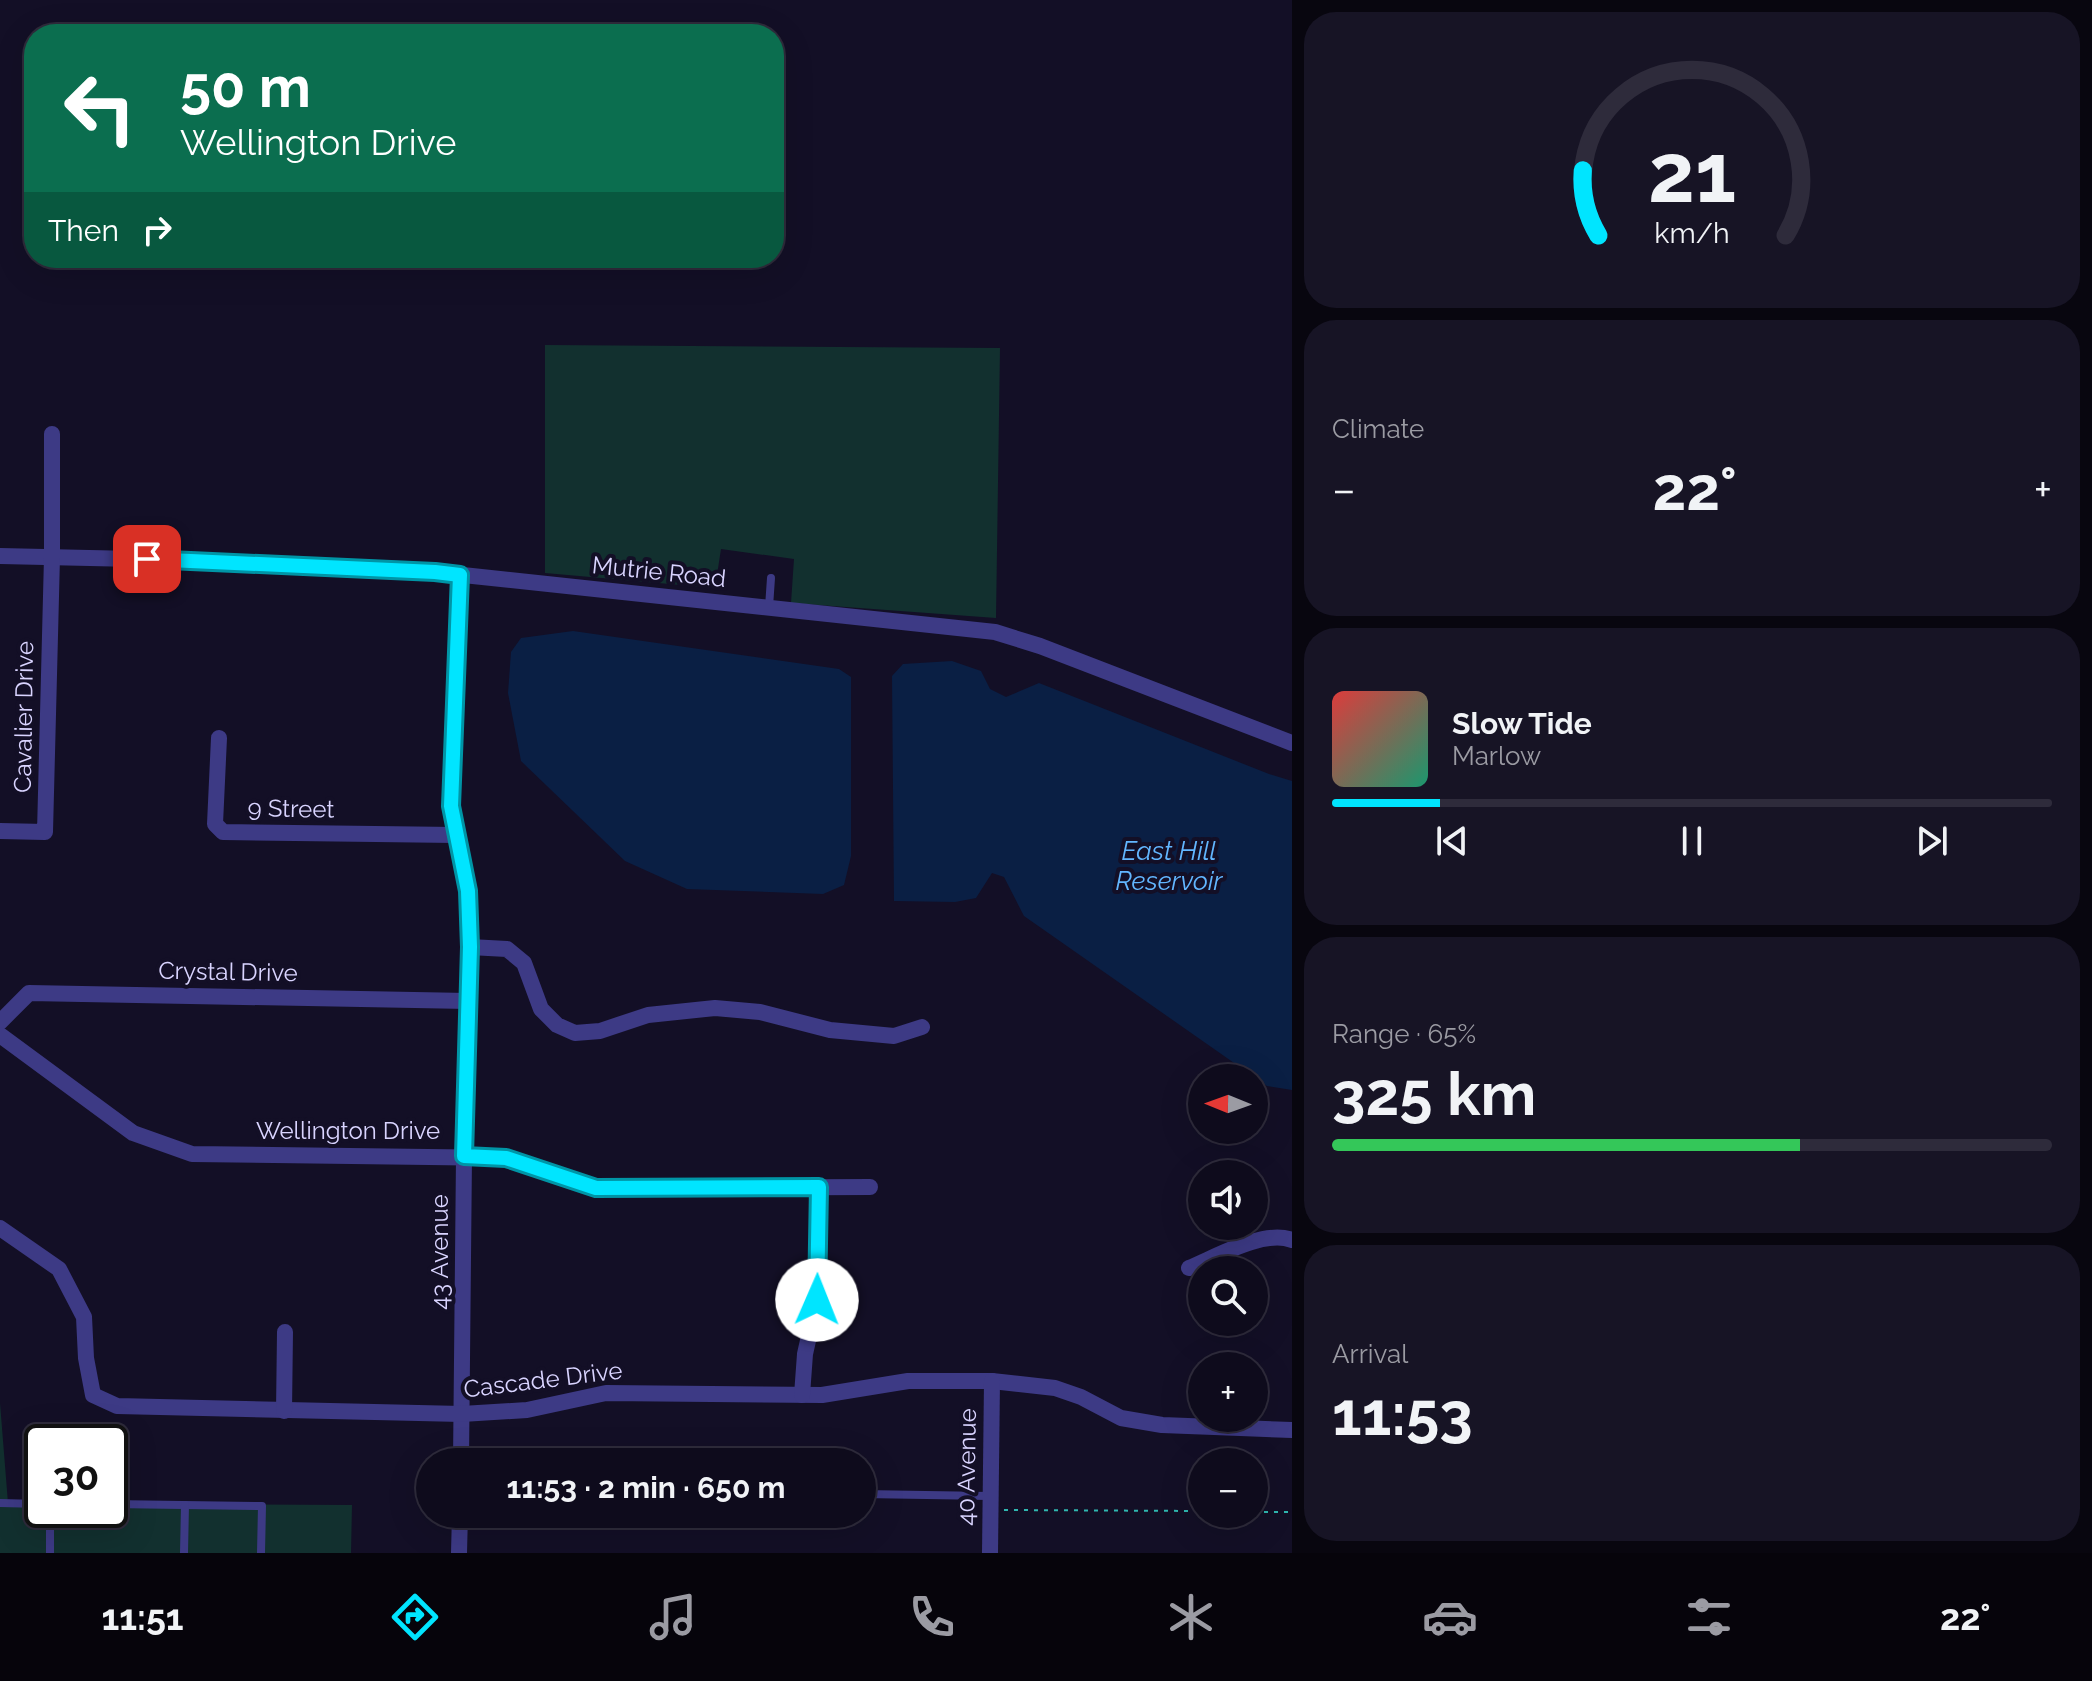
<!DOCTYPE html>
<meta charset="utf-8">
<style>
:root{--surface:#0e0b1c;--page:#171425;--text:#f1f3f6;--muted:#9b9ba3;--line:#2e2b3b;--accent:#00e5ff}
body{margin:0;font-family:Raleway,sans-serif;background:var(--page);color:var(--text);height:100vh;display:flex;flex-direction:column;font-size:30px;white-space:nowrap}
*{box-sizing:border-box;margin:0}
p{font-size:26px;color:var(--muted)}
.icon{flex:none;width:44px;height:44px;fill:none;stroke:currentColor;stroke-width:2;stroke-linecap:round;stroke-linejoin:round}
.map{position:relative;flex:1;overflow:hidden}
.sheet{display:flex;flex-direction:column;gap:12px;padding:12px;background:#08060f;width:800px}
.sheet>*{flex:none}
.hud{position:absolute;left:24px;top:24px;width:760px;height:244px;border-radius:32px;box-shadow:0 8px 32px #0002,0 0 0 2px var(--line);background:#0b6e4f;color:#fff;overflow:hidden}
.needle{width:52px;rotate:271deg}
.buttons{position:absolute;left:1188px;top:1064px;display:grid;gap:16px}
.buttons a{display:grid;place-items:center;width:80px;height:80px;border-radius:50%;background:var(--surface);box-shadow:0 8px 32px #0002,0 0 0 2px var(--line);font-size:40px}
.speed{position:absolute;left:24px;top:1424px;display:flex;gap:16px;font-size:40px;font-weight:700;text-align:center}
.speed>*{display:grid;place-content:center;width:104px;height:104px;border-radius:50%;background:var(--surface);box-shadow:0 8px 32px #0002,0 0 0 2px var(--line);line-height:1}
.speed .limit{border:4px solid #111;border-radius:12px;background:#fff;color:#111}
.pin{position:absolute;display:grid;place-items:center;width:68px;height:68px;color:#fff;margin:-34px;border-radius:16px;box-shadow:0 4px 12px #0006}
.me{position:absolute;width:88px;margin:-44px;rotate:1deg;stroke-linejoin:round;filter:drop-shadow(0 0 6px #0008)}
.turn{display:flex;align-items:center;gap:28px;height:168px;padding:0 24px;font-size:36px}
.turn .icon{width:104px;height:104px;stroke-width:2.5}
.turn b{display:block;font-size:56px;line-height:68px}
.then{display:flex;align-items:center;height:76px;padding:0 24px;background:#0003;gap:16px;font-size:30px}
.big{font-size:60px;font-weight:700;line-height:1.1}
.sheet .tile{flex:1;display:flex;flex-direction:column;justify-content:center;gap:12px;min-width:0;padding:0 28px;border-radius:32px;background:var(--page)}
.sheet .dial{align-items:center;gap:0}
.dial svg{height:208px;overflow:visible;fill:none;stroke:var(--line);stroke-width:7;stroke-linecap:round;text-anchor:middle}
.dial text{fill:var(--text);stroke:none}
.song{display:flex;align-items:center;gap:24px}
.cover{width:96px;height:96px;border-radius:12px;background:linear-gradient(135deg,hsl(0 70% 55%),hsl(160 70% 35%))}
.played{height:8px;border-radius:4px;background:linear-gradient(90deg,var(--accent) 15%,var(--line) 15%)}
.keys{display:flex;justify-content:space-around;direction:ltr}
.heat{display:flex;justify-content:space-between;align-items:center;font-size:44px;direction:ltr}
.charge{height:12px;border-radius:6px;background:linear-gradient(90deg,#34c759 65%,var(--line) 0)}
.trip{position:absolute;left:416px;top:1448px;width:460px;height:80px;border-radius:40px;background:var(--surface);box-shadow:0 8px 32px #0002,0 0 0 2px var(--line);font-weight:700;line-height:80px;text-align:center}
.tabs{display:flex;height:128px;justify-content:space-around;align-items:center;background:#06040b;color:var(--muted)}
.tabs .icon{width:56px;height:56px}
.tabs .selected{color:var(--accent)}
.tabs b{font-size:36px;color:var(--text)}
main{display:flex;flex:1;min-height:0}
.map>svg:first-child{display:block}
</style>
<main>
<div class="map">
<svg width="1292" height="1553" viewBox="0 0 1292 1553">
<rect width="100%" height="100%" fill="#130f26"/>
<g fill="#12302f">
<path d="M545,345L1000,348L996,618L791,603L794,559L721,549L715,588L545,573Z"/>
<path d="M0,1403L8,1503H42V1510H110V1504L352,1505L351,1553H0Z"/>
</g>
<g fill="#0a1f44">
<path d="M573,631L839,669L851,677V856L844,885L823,894L687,889L625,861L521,761L508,693L511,652L521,638Z"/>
<path d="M952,661L981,671L990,689L1006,697L1039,683L1269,774L1292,781V1090L1267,1086L1024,916L1004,877L992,873L976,898L955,902L894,901L892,676L903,664Z"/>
</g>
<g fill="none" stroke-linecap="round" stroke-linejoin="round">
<g stroke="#2fb8b0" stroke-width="2" stroke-dasharray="4 6" stroke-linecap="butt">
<path d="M1004,1510L1202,1511"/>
<path d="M1254,1512H1292"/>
</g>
<g stroke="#3d3a85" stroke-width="8">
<path d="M769,607L771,578"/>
<path d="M862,1494L990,1496"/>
<path d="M0,1503L42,1504"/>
<path d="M110,1504L262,1506L261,1553"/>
<path d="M50,1553V1510"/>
<path d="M184,1553L185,1505"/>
</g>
<g stroke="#3d3a85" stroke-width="16">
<path d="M0,556L179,560L435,572L995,632L1040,646L1292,743"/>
<path d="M460,575L451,806L468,891L470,947L464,1156L461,1462"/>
<path d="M219,738L215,824L223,832L456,835"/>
<path d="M0,831L45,832L52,557V434"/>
<path d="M470,947L507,949L524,963L541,1009L557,1025L575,1033L600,1031L648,1015L715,1008L760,1012L830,1030L894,1036L922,1027"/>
<path d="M0,1022L29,993L468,1001"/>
<path d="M0,1035L133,1133L192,1154L506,1158L596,1188L870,1187"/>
<path d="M0,1228L59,1269L84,1317L86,1358L93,1395L117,1406L462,1414L527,1410L606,1393L822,1395L908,1381H992L1055,1388L1081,1397L1121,1418L1162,1425L1292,1430"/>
<path d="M1189,1268C1216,1257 1264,1229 1292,1240"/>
<path d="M802,1395L805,1354L817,1300L819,1187"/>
<path d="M284,1411L285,1332"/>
<path d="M459,1553L460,1514"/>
<path d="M990,1553L992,1381"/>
</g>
</g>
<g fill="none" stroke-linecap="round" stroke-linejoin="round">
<defs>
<path id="route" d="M147,559L435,572L460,575L451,806L468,891L470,947L464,1156L506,1158L596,1188L819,1187L817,1300"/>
</defs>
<use href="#route" stroke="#0095a6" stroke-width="20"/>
<use href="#route" stroke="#00e5ff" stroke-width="14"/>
</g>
<g text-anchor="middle" stroke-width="8" stroke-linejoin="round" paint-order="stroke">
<g font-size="24" fill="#d9d4ff" stroke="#130f26">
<text transform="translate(659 572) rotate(6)" y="8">Mutrie Road</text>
<text transform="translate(24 717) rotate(-89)" y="8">Cavalier Drive</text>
<text transform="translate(291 809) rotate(1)" y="8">9 Street</text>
<text transform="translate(228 972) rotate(1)" y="8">Crystal Drive</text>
<text x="348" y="1139">Wellington Drive</text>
<text transform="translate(440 1252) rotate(-90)" y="8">43 Avenue</text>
<text transform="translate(543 1380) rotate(-7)" y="8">Cascade Drive</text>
<text transform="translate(967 1467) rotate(-89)" y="8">40 Avenue</text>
</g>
<g font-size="26" font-style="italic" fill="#62b6ff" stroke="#130f26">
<text x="1169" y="860">East Hill<tspan x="1169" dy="30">Reservoir</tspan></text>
</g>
</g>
</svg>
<div class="buttons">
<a><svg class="needle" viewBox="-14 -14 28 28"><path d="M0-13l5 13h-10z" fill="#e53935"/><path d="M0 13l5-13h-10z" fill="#9b9ba3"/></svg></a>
<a><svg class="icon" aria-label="sound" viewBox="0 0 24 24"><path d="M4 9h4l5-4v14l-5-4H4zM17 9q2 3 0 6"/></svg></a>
<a><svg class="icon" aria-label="search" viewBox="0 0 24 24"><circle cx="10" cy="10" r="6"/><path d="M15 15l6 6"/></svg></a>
<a>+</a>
<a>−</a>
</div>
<div class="speed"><div class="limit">30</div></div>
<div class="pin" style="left:147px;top:559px;background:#d93025"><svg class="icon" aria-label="arrive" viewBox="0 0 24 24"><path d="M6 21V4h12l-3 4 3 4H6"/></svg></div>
<svg class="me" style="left:817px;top:1300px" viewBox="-20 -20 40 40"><circle r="19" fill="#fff"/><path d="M0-13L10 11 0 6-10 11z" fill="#00e5ff"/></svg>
<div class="trip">11:53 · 2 min · 650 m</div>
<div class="hud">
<div class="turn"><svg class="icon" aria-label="left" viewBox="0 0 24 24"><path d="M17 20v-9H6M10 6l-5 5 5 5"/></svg><div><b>50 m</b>Wellington Drive</div></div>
<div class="then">Then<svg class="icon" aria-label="right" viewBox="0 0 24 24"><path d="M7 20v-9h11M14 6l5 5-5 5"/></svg></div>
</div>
</div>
<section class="sheet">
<div class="tile dial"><svg viewBox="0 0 100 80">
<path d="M14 69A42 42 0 1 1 86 69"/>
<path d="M14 69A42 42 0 0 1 8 44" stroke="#00e5ff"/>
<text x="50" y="56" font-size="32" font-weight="700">21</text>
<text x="50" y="72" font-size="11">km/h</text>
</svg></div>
<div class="tile"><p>Climate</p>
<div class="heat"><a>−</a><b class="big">22°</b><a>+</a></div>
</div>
<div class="tile">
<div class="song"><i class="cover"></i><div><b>Slow Tide</b><p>Marlow</p></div></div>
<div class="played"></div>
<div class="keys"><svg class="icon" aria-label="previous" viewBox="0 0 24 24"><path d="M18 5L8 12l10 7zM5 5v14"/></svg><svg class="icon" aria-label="pause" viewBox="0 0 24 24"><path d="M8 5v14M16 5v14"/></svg><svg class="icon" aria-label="next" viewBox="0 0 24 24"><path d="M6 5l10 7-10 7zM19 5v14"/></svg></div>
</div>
<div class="tile"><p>Range · 65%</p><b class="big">325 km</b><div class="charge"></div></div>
<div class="tile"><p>Arrival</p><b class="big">11:53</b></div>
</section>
</main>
<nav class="tabs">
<b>11:51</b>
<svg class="icon selected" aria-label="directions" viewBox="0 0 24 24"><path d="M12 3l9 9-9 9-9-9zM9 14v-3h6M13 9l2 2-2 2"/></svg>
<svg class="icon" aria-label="music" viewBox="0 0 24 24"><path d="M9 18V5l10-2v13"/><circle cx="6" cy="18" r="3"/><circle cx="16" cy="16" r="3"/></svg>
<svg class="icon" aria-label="phone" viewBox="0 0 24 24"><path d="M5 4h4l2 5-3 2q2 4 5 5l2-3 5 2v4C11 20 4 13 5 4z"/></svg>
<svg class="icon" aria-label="climate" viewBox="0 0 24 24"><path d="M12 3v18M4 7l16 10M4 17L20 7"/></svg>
<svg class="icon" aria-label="car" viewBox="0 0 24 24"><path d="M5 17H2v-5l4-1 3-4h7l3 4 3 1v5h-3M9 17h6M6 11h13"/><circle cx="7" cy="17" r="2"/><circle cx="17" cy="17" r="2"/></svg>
<svg class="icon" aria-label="filters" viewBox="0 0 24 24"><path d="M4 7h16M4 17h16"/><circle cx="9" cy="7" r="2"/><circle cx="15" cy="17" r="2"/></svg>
<b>22°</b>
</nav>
